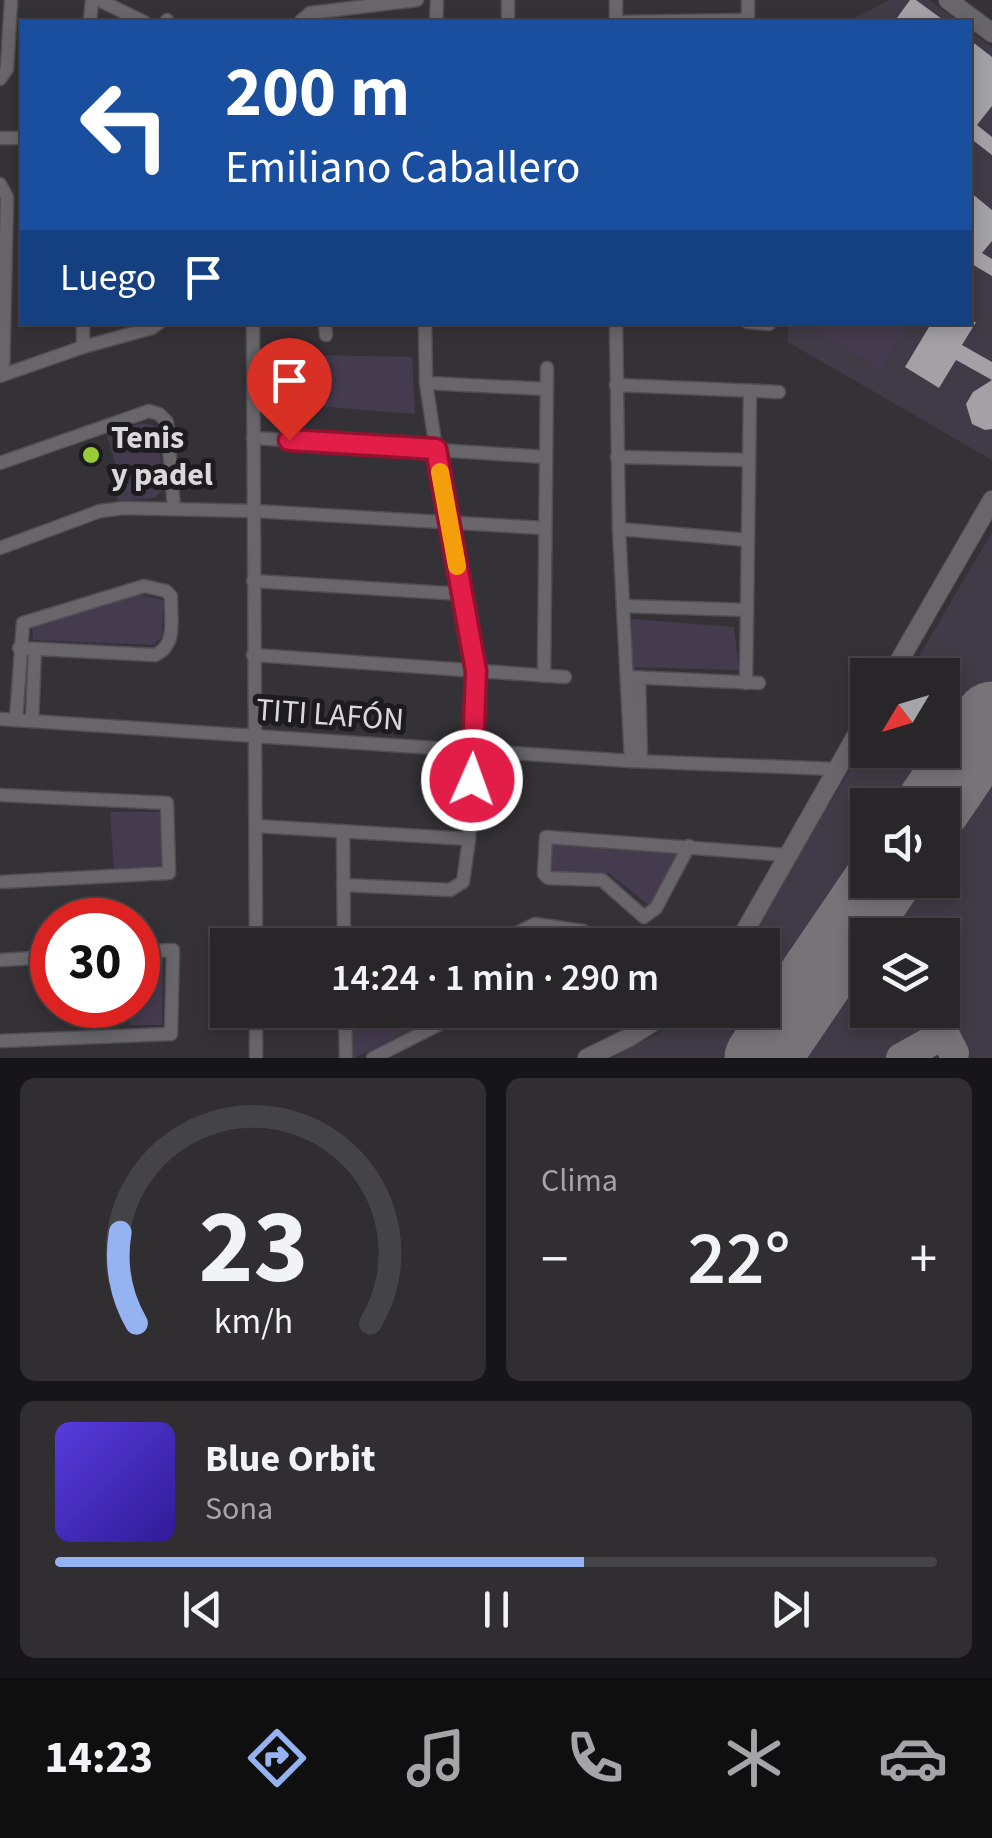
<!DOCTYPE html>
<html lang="es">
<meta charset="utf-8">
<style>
:root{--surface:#282629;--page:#302e31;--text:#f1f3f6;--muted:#a5a5a8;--line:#444346;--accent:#95b2f1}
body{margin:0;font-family:"Source Sans 3",sans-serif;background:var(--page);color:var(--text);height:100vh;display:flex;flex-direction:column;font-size:38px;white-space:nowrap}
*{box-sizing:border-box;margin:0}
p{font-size:32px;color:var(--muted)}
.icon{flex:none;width:55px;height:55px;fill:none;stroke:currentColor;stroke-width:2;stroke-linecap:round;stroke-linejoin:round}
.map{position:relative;height:1058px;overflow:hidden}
.sheet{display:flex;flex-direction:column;gap:20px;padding:20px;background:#161517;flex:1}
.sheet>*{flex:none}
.banner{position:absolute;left:20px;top:20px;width:952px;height:305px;border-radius:0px;box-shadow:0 5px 15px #0003,0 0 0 2px var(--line);background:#1a4fa0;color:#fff;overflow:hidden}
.needle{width:65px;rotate:232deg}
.controls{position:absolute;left:850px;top:658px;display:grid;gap:20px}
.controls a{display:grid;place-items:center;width:110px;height:110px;border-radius:0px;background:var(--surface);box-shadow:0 5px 15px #0003,0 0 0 2px var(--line);font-size:50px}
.speed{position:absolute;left:30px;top:898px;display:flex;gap:20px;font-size:50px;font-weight:700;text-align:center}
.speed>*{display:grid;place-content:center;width:130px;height:130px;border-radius:50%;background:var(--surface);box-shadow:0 5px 15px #0003,0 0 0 2px var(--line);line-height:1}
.speed .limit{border:15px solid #d22;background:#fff;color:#111}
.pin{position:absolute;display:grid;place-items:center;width:85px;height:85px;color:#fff;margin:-102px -42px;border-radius:50% 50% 50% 0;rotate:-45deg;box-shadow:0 0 10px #0007}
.pin .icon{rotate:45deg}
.me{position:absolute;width:110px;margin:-55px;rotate:2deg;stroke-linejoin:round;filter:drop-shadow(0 0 8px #0008)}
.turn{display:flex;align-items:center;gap:35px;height:210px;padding:0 40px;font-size:45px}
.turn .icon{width:130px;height:130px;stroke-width:2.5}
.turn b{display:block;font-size:70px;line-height:85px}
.then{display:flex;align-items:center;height:95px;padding:0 40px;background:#0003;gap:20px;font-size:38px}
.big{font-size:75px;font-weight:600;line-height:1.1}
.sheet .tile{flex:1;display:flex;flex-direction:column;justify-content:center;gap:15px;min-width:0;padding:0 35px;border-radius:15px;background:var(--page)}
.sheet .dial{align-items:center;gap:0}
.dial svg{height:260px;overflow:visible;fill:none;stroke:var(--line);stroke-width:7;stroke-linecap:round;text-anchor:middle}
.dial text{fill:var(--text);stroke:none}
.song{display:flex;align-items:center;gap:30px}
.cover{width:120px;height:120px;border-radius:15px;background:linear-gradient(135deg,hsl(250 70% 55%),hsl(250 70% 35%))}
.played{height:10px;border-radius:5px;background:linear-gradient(90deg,var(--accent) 60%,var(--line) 60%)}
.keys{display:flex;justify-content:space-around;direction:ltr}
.heat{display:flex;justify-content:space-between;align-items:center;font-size:55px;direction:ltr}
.sheet .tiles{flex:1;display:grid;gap:20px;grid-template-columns:1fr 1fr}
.tile:last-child{grid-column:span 2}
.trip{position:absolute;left:210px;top:928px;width:570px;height:100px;border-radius:0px;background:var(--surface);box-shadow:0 5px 15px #0003,0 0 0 2px var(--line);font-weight:600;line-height:100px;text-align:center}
.menu{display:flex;height:160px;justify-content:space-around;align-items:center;background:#100f10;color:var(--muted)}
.menu .icon{width:70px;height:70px}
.menu .selected{color:var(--accent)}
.menu b{font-size:45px;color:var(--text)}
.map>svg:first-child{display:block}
</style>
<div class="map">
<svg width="992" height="1058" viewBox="0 0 992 1058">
<rect width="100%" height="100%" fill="#353237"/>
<g fill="#403b46" fill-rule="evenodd">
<path d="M889,0H929L959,22H846Z"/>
<path d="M970,31L992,48V460L788,342V323L970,322Z"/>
<path d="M992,532V1058H612L674,1024L689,1010H762V945H744L867,742L868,750H942V675H908ZM868,805H942V880H868ZM868,935H942V1010H868Z"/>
</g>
<g fill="#443b4e">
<path d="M817,323V322L908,323L881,369L813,330Z"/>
<path d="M317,355L412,357L415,414L317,406Z"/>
<path d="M141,423L160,427L162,490L155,498L118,501L111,468L116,465L107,436Z"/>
<path d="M137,594L163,600L162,637L153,645L33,640L32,628Z"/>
<path d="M632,619L734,627L739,670L631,667Z"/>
<path d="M110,812H160L163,865L114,870Z"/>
<path d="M550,842L682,848L651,907L609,873L547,872Z"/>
<path d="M531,928L577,939L584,945H525L524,935Z"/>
<path d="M138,957H163L162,1025H130L128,1005H138Z"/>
<path d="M351,1010H449L355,1058H352Z"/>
</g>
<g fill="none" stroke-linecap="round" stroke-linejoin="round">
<g stroke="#767478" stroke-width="30">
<path d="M872,895L893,935"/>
<path d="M932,1010L954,1053"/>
<path d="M901,1058L944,1034"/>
</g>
<g stroke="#767478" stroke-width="75">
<path d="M934,805L992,719"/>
<path d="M762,1058L883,880"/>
</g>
</g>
<g fill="#a3a1a6">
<path d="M910,0H916L946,22H894Z"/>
<path d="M970,40L992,57V106L977,125L992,137V155L970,138Z"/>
<path d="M970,192L992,210V241L982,253L992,259V276L970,263Z"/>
<path d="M932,322H976L962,345L992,362V380L956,360L939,388L905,367Z"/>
<path d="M992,380V429L985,430L972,424L966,404L973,392Z"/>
</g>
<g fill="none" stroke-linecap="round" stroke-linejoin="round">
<defs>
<g id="street">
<path d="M99,0L144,22"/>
<path d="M748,0V22"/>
<path d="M90,22L92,0"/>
<path d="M167,22V20"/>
<path d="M300,22L310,13L417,0"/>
<path d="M436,22L437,0"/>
<path d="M508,22V0"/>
<path d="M616,22L748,20"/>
<path d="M616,22V0"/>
<path d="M0,79L7,69L11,0"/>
<path d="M0,138H22"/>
<path d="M0,184L7,197L3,375"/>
<path d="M253,322L256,945"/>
<path d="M325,322L326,335"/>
<path d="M616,322L619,529L631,761"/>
<path d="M747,322L769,324"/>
<path d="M83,347V322"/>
<path d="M0,376L83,347L152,328L160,322"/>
<path d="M426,383L546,389"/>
<path d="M616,385L779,392"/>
<path d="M253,438L545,457"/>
<path d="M617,457L749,460"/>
<path d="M0,463L149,411L159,414L167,422L174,509"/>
<path d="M619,529L748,540"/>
<path d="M0,548L100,511L124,508L253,511L544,528"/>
<path d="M253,581L462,594"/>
<path d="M623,606L747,610"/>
<path d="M253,655L565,677"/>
<path d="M544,676L547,368"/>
<path d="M627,677L759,683"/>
<path d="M639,678L641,761"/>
<path d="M746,683L750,392"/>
<path d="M0,719L631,761L836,769"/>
<path d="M16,720L23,623L144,586L166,591L171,596C170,617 178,645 155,655L19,648"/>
<path d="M32,721L35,649"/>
<path d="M0,795L167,803L169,873L0,882"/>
<path d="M256,826L469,839"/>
<path d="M343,831L344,945"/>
<path d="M689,846L656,908L644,917L602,880L548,878L544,874L546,837L787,855"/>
<path d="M343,885L450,890L463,882L469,839L476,671L436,449L426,383L425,322"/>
<path d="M518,945L519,932L535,924L583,931L599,945"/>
<path d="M0,960L52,957"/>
<path d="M256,1010V1058"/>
<path d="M345,1010L346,1058"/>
<path d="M0,1041L171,1034L173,950L138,952"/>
<path d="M373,1058L467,1010"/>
</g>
<g id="secondary">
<path d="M948,0L992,33"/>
<path d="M891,675L992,500"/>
<path d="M737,945L868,715"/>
<path d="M587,1058L628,1038L672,1010"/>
</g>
</defs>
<use href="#street" stroke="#514f54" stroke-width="15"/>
<use href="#secondary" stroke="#514f54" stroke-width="20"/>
<use href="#street" stroke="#68666b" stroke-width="12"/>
<use href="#secondary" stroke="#68666b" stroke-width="18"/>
</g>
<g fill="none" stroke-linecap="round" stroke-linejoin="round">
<defs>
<path id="route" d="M289,440L436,449L476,671L472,780"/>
</defs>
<use href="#route" stroke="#92132f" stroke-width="25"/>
<use href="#route" stroke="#e11d48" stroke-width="18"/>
<path stroke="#f59e0b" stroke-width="18" d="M440,472L457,566"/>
</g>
<circle fill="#98cb37" stroke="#1c1b1d" stroke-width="4" cx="91" cy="455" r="10"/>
<g text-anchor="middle" stroke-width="10" stroke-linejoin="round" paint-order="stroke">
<g font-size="32" font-weight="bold" fill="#dad8db" stroke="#1c1b1d" text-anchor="start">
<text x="111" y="448">Tenis<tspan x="111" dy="37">y padel</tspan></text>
</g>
<g font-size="32" fill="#dad8db" stroke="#1c1b1d">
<text transform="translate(330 714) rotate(4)" y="11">TITI LAFÓN</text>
</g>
</g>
</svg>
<div class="controls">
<a><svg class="needle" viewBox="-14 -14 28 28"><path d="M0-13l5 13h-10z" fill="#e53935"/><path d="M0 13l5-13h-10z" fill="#a5a5a8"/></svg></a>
<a><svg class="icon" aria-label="sound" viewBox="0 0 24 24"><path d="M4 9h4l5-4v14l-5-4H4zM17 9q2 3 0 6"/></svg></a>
<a><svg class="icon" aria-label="layers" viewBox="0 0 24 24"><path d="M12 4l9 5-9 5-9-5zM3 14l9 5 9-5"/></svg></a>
</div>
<div class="speed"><div class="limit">30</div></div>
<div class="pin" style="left:289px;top:440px;background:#d93025"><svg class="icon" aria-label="arrive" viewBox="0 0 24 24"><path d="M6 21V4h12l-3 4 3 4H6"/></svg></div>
<svg class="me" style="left:472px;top:780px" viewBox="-20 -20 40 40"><circle r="17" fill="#e11d48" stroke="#fff" stroke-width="3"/><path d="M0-11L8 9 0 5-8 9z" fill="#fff"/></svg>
<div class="trip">14:24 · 1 min · 290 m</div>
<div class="banner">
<div class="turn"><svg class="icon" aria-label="left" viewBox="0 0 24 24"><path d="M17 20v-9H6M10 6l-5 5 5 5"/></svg><div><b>200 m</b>Emiliano Caballero</div></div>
<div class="then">Luego<svg class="icon" aria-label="arrive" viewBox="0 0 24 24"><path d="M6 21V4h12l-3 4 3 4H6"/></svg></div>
</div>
</div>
<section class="sheet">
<div class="tiles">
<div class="tile dial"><svg viewBox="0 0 100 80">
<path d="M14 69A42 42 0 1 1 86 69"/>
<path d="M14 69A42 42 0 0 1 9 41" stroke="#95b2f1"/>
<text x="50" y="56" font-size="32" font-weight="700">23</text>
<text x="50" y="72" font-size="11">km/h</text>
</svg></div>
<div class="tile"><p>Clima</p>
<div class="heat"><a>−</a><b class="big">22°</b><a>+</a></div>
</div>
<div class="tile">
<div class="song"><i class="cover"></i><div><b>Blue Orbit</b><p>Sona</p></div></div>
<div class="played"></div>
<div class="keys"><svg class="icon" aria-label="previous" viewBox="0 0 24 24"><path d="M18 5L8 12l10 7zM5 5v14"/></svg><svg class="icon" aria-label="pause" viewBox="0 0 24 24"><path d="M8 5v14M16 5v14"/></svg><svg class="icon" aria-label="next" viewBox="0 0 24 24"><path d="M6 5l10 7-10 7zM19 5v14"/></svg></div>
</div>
</div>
</section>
<nav class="menu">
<b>14:23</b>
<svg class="icon selected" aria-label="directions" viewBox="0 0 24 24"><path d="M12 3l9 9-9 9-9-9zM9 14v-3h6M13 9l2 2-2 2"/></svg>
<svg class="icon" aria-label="music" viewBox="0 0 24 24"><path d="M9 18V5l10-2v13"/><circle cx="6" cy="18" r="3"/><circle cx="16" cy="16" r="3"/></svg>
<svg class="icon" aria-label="phone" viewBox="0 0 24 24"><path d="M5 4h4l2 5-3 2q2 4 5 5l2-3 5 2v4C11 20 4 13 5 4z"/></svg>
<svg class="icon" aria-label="climate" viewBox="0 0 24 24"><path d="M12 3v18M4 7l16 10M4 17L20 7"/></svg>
<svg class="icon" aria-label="car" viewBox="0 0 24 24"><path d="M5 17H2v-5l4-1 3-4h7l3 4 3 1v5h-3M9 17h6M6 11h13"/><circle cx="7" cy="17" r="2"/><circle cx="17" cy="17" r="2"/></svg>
</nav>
